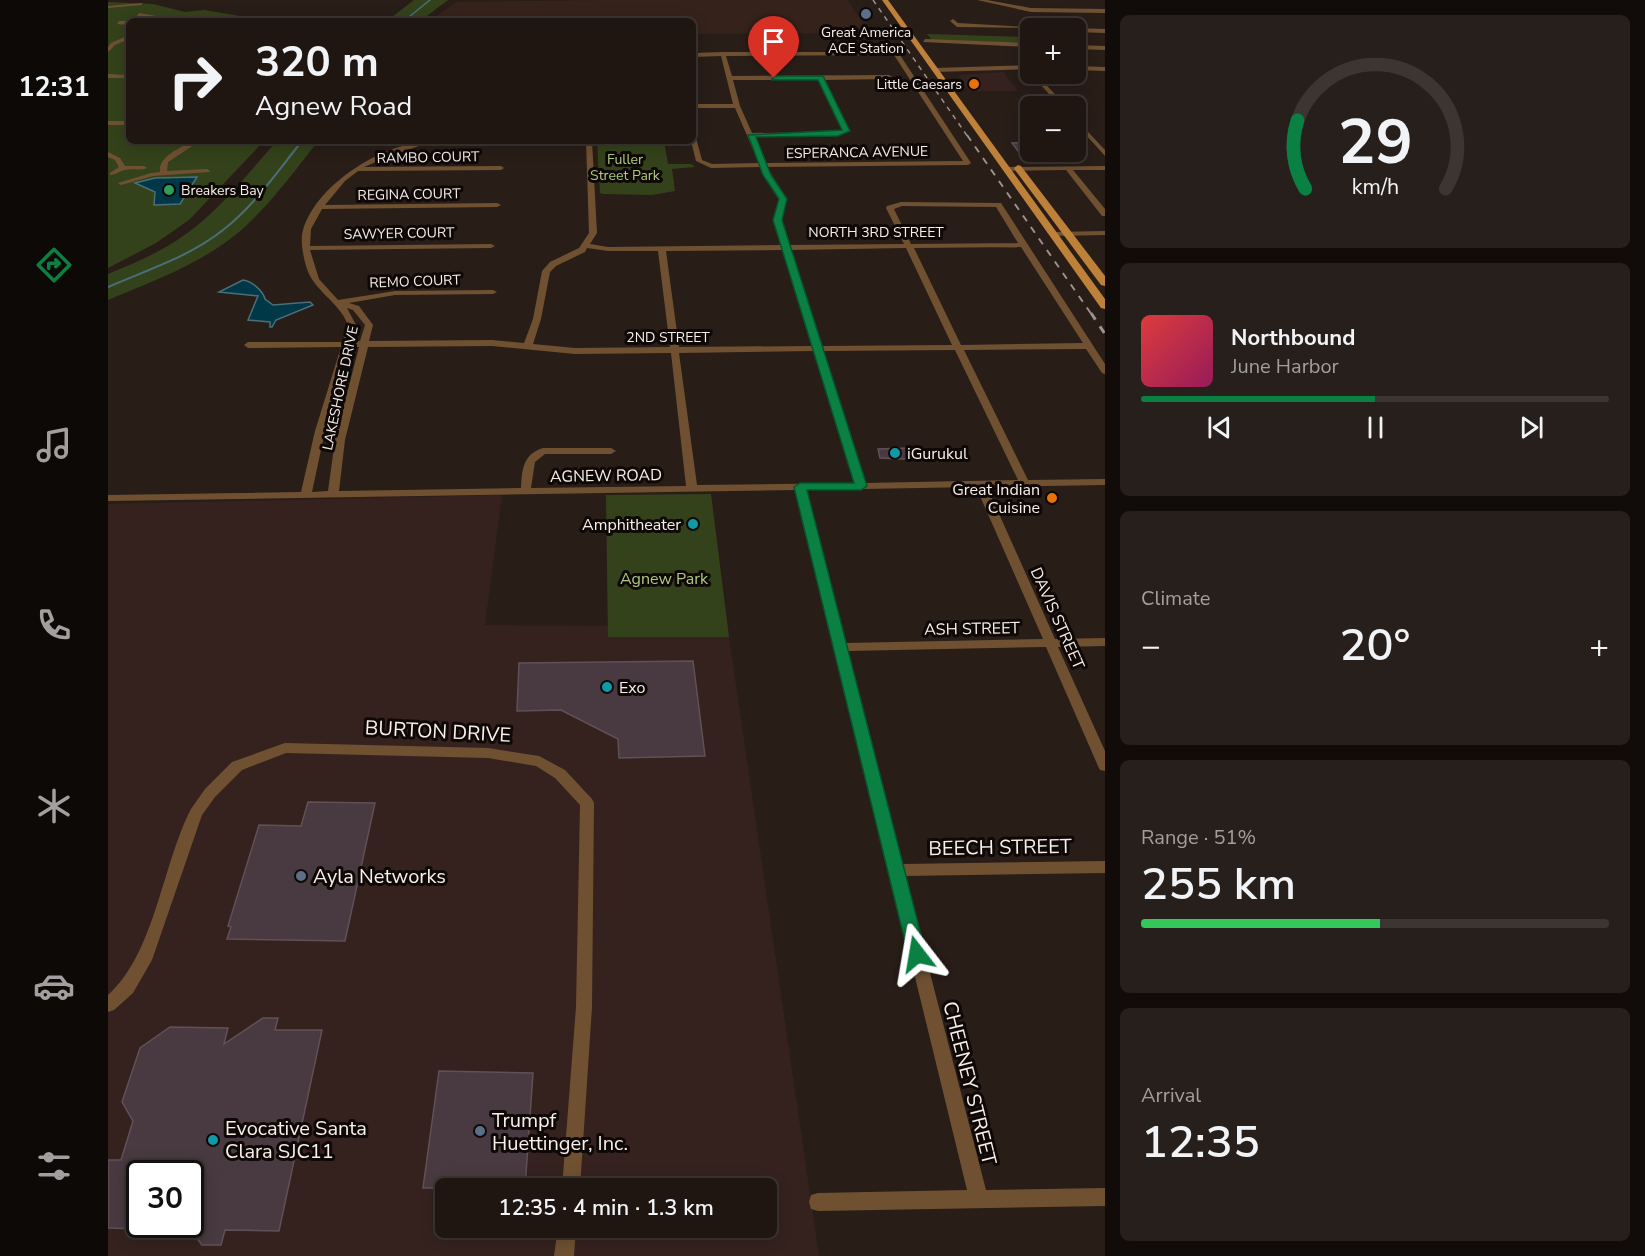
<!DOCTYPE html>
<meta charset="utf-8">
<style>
:root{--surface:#1f1612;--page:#271f1b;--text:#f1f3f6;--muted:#a19f9f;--line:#3c3532;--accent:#0b8043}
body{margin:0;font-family:"Nunito Sans",sans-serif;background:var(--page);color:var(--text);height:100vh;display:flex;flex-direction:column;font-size:22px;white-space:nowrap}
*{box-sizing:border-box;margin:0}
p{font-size:20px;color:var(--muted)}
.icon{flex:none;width:33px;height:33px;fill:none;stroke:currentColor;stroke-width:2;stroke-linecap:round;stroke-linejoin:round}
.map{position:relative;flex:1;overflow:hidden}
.drawer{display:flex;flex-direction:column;gap:15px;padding:15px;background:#110c0a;width:540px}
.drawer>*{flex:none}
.banner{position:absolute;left:18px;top:18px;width:570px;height:126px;border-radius:9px;box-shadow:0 3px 15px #0003,0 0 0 2px var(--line);background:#1f1612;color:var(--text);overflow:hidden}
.buttons{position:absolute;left:912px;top:18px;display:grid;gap:12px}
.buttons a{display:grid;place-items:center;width:66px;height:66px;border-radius:9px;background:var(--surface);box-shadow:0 3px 15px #0003,0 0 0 2px var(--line);font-size:30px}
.speed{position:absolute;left:18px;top:1160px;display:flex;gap:12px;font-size:30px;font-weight:700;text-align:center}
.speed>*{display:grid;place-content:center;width:78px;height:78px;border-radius:50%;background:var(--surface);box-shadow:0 3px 15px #0003,0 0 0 2px var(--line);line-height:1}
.speed .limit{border:3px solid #111;border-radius:9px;background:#fff;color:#111}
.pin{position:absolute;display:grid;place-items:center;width:51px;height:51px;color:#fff;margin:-62px -26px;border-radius:50% 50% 50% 0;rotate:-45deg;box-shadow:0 0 6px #0007}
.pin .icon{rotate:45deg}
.me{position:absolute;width:66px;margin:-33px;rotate:346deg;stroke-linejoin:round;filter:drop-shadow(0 0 4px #0008)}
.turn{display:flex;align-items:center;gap:21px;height:126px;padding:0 30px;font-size:27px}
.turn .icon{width:78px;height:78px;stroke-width:2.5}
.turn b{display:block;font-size:42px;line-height:51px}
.big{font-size:45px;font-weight:600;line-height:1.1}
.drawer .tile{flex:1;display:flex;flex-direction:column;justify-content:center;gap:9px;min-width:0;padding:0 21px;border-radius:9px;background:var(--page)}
.drawer .dial{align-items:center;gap:0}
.dial svg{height:156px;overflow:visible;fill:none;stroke:var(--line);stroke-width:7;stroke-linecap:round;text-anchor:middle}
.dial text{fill:var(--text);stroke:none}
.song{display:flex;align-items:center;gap:18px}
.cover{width:72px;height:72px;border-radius:9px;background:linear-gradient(135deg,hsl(0 70% 55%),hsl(330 70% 35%))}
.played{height:6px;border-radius:3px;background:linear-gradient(90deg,var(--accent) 50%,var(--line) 50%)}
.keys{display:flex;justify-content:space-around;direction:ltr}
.heat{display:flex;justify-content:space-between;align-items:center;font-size:33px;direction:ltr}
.charge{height:9px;border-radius:4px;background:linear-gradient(90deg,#34c759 51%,var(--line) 0)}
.trip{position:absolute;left:327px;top:1178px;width:342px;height:60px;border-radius:9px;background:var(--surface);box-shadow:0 3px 15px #0003,0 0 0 2px var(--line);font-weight:600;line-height:60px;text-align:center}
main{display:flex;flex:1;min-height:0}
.dock{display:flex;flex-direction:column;width:108px;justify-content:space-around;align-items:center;background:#0c0907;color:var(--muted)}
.dock .icon{width:42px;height:42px}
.dock .current{color:var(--accent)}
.dock b{font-size:27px;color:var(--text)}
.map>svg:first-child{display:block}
</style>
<main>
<nav class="dock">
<b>12:31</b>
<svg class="icon current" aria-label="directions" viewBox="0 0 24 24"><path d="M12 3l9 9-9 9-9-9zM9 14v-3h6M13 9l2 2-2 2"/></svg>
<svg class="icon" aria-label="music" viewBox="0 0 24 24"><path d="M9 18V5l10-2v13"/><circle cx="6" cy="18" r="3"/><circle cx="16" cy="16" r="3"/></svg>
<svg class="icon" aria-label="phone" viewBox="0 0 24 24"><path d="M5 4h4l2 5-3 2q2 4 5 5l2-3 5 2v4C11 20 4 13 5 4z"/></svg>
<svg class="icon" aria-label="climate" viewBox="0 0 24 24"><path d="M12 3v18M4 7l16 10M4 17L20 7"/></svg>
<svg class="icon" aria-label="car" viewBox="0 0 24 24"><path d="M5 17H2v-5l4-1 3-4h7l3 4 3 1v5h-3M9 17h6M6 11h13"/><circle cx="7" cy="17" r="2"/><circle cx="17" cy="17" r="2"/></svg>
<svg class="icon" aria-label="filters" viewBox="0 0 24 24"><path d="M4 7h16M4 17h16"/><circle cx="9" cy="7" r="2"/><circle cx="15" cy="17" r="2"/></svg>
</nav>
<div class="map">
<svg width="997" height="1256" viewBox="0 0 997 1256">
<rect width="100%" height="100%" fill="#291d18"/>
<g fill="#35221f" fill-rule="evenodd">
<path d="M895,72L910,91H861L850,75Z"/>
<path d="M394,495L377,625L500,626V637H621L711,1256H0V504ZM32,1173H82V1224H32ZM338,1188H658V1227H338Z"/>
</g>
<path fill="#35221b" d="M488,0H740L761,33L585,34V21H322L348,2Z"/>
<g fill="#34421b">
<path d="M306,0H340L312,21H279Z"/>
<path d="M0,2L45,4L77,12L96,10L162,21H21V141H156L81,220L48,243L0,268Z"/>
<path d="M819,34L922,37V43L824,40Z"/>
<path d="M169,141H210C186,172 161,206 131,232C93,264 45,281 0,300V274C27,263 55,251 78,234C113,209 140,173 169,141Z"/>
<path d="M489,141H556L560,164H583L587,167L564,169L567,191L544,195L495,194L492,193Z"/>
<path d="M603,494L621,637H500L498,495Z"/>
</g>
<g fill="#003848" stroke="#4a6f79" stroke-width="1.5">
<path d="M89,177L72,204L46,205L47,192L27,183L47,178Z"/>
<path d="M135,280C144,281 155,291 157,299L165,305L202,302L205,305L168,320L164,327H162V322L140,320L150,296L111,292Z"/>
</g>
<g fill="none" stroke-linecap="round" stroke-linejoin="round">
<path stroke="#4a6f79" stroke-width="1.5" d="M296,21L322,0"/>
<path stroke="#4a6f79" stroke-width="2" d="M0,287C39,270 81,257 115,230C146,206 169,172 194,141"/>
</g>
<g fill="#483a40" stroke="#605157" stroke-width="1.5">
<path d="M922,142V154L913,155L904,143Z"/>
<path d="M800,448L804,458L795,459L772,458L770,449Z"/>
<path d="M585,661L597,756L511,758L510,739L453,710L409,711L411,663Z"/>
<path d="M200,802L267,803L237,941L119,939L123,927L120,926L151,825L193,826Z"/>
<path d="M155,1018H170L167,1030H214L171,1231L117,1230L113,1245H94L82,1229V1173H32V1229L0,1228V1160H13L25,1121L14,1102L32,1048L62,1027L120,1028L116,1044Z"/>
<path d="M331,1071L425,1073L417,1188H315Z"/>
</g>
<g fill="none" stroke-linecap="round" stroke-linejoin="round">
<g fill="#6f5132" fill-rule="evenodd">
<path d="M869,0H879L923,8L997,9V13L923,12Z"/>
<path d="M35,3L33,5L0,8V6Z"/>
<path d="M31,13L66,19L69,21L29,16Z"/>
<path d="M845,19L850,23L934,28L849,27L842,21Z"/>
<path d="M11,21H21V25L9,24Z"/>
<path d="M968,28L997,29V33L968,32Z"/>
<path d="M21,35V39L7,45L0,52V47L3,43Z"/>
<path d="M817,39L922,43V47L815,42Z"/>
<path d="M968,45L997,46V50L968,49Z"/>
<path d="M615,52H790L863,163L860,165L659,167L679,199L673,220L681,245L796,244L778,208L779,206L793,202L893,203L997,364V374L994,373L978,349L856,350L920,480L997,479V485L879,487L947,639L997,638V646L950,647L997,751V771L992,770L990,766L938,647L739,651L794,864L997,861V873L797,876L878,1190L997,1188V1206L710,1211L703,1209L701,1202L703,1195L710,1193L859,1190L688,490L0,501V495L193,492L207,431L233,347L140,348L136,345L140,342H235L240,325C231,301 205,291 198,266C195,255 192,241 195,230C209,183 278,141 325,141L277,158L256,167L393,166L396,168L393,170L250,171L237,181L217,205L389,203L393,205L389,207L214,209L203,229L202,246L383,244L387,246L383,248L202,250L211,279L230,300L287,291L385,290L389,292L385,294L287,295L241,303L251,306L265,325L261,341L384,340L416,343L425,319L434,271L442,262L471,248L481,233L478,141H484L489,233L482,244L500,247L673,245L665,220L671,199L652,167L603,168L588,161L583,141H585V136L588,138L594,160L604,164L651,163L627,108H585V104H625L613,56L585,57V53ZM786,55L855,161L657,163L646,137L730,136L740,132L716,80L781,79L784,77L781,75L624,76L618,56ZM625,80H710L734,130L729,132L644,133L632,106ZM794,206L888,207L910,243L803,244L786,209ZM913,247L975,343L853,345L806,248ZM479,248L500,251H550L562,347L467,348L425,344L433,319L442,272L448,266L477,252ZM798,248L844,345L713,346L682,250ZM674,250L704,346L571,347L558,251ZM239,308L245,310L257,325L252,341L243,342L248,325ZM384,346L467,354L563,353L578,486L423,488L427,462L437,454H503L508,451L503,448H435C415,454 414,470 413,488L231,491L237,440L260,347ZM242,347H251L227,440L220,491L204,492L217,431ZM847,350L910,480L757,483L715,351ZM706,351L747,483L589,485L571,353ZM868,487L935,639L737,643L698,490Z"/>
<path d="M922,65V69L827,72L824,70L827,68Z"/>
<path d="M968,66L997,67V71L968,70Z"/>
<path d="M922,73L928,74L958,106H952Z"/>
<path d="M0,74L19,75L21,78H0Z"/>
<path d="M968,119L997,150V156L968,124Z"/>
<rect x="0" y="121" width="21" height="4"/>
<path d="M84,141H92L60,162L59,171L99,169L102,171L101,172L45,176L13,185L10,183L43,173L52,172C50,156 73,148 84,141Z"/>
<path d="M0,152L12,158L17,166H36L39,168C32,171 25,168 17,170C11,171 8,175 2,175V173L11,167L7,160L0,157Z"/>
<path d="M997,166V170H965L997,209V216H994L958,170L897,171L894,169L897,167Z"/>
<path d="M997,231V235L945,236L941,234L945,232Z"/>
<path d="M177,743L380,748L431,756L457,770L484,799L486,803L484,1007L472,1188H454L468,1007L472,805L447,778L428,766L380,758L178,753L134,770L107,797L94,815L44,960L25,993L6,1010L0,1012V995C47,953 54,865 83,809L97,789L124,762Z"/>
<path d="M450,1227H468L466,1256H446Z"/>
</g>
<g fill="#be813a" fill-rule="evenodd">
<path d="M774,0H780L997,299V309L993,308Z"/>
<path d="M910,165L913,166L997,276V286L993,285L907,170L906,168Z"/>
</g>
<path stroke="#9c928e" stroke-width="1.5" stroke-dasharray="5 5" stroke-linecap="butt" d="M765,0L860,137"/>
<path stroke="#9c928e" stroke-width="2" stroke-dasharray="7 7" stroke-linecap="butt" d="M859,135L984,315"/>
<path stroke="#9c928e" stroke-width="3" stroke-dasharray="8 8" stroke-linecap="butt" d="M983,313L997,334"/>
</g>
<path fill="#0b8043" stroke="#07532c" stroke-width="1.5" d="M666,76H715L742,131L730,136L648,137L663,175L679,199L674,220L759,486L753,490H699L818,954L816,960L809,962L803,960L800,954L686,487L692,483H746L665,220L671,199L655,175L640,135L734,130L710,80H664Z"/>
<g fill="#5c6f8a" stroke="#0e0807" stroke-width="2">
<circle cx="758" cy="14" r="6"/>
<circle cx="193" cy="876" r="6"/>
<circle cx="372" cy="1131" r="6"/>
</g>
<g fill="#e8710a" stroke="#0e0807" stroke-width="2">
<circle cx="866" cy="84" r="6"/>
<circle cx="944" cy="498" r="6"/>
</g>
<circle fill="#2e9e5b" stroke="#0e0807" stroke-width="2" cx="61" cy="190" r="6"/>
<g fill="#0f9aa8" stroke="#0e0807" stroke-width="2">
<circle cx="787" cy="453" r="6"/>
<circle cx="585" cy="524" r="6"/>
<circle cx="499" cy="687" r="6"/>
<circle cx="105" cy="1140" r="6"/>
</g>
<g text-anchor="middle" stroke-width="6" stroke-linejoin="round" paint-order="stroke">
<g font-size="14" fill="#f8efeb" stroke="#0e0807">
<text x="758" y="37">Great America<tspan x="758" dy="16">ACE Station</tspan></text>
<text x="854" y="89" text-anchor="end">Little Caesars</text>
<text x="73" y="195" text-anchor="start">Breakers Bay</text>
</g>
<g font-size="14" fill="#f8efeb" stroke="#0e0807">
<text transform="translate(749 152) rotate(-1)" y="5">ESPERANCA AVENUE</text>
<text transform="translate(320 157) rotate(-1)" y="5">RAMBO COURT</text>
<text transform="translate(301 194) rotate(-1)" y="5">REGINA COURT</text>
<text x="768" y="237">NORTH 3RD STREET</text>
<text transform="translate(291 233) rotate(-1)" y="5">SAWYER COURT</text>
<text transform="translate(307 281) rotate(-2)" y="5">REMO COURT</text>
<text x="560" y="342">2ND STREET</text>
<text transform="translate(232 388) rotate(-78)" y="5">LAKESHORE DRIVE</text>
</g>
<g font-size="14" fill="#afca7f" stroke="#0e0807">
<text x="517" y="164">Fuller<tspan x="517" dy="16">Street Park</tspan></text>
</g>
<g font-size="16" fill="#f8efeb" stroke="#0e0807" text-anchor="start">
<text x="799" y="459">iGurukul</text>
<text x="932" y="495" text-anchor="end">Great Indian<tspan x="932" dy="18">Cuisine</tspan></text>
<text x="573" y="530" text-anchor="end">Amphitheater</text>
<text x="511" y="693">Exo</text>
</g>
<g font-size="16" fill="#f8efeb" stroke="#0e0807">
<text transform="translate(498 475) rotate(-1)" y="6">AGNEW ROAD</text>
<text transform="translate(950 618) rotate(66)" y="6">DAVIS STREET</text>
<text transform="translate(864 628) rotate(-1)" y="6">ASH STREET</text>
</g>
<g font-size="16" fill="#afca7f" stroke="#0e0807">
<text x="556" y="584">Agnew Park</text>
</g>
<g font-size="20" fill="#f8efeb" stroke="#0e0807">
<text transform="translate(330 731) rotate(3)" y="7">BURTON DRIVE</text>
<text transform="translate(892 847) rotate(-1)" y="7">BEECH STREET</text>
<text transform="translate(862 1083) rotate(76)" y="7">CHEENEY STREET</text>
</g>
<g font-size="20" fill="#f8efeb" stroke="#0e0807" text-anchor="start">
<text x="205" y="883">Ayla Networks</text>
<text x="384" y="1127">Trumpf<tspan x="384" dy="23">Huettinger, Inc.</tspan></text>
<text x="117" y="1135">Evocative Santa<tspan x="117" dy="23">Clara SJC11</tspan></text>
</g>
</g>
</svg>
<div class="buttons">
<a>+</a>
<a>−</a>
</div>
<div class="speed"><div class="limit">30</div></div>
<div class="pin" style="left:666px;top:78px;background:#d93025"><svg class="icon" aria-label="arrive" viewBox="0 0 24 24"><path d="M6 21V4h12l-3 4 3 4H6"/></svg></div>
<svg class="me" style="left:809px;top:954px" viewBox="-20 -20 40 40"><path d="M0-17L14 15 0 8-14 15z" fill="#0b8043" stroke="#fff" stroke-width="4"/></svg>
<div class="trip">12:35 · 4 min · 1.3 km</div>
<div class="banner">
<div class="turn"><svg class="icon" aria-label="right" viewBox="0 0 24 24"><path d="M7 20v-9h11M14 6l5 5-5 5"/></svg><div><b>320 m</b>Agnew Road</div></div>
</div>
</div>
<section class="drawer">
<div class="tile dial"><svg viewBox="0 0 100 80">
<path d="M14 69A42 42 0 1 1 86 69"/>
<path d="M14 69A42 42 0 0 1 10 34" stroke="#0b8043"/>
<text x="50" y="56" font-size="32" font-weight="700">29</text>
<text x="50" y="72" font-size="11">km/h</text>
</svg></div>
<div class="tile">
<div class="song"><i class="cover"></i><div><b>Northbound</b><p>June Harbor</p></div></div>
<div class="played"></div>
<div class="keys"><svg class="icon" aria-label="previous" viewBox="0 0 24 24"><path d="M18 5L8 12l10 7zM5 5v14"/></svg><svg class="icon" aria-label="pause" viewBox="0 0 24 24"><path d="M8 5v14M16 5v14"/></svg><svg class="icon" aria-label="next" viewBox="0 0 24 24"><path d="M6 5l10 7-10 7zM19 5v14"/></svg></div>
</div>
<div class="tile"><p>Climate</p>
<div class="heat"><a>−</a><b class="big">20°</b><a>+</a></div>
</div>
<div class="tile"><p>Range · 51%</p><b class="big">255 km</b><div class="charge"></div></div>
<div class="tile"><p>Arrival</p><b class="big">12:35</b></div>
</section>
</main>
